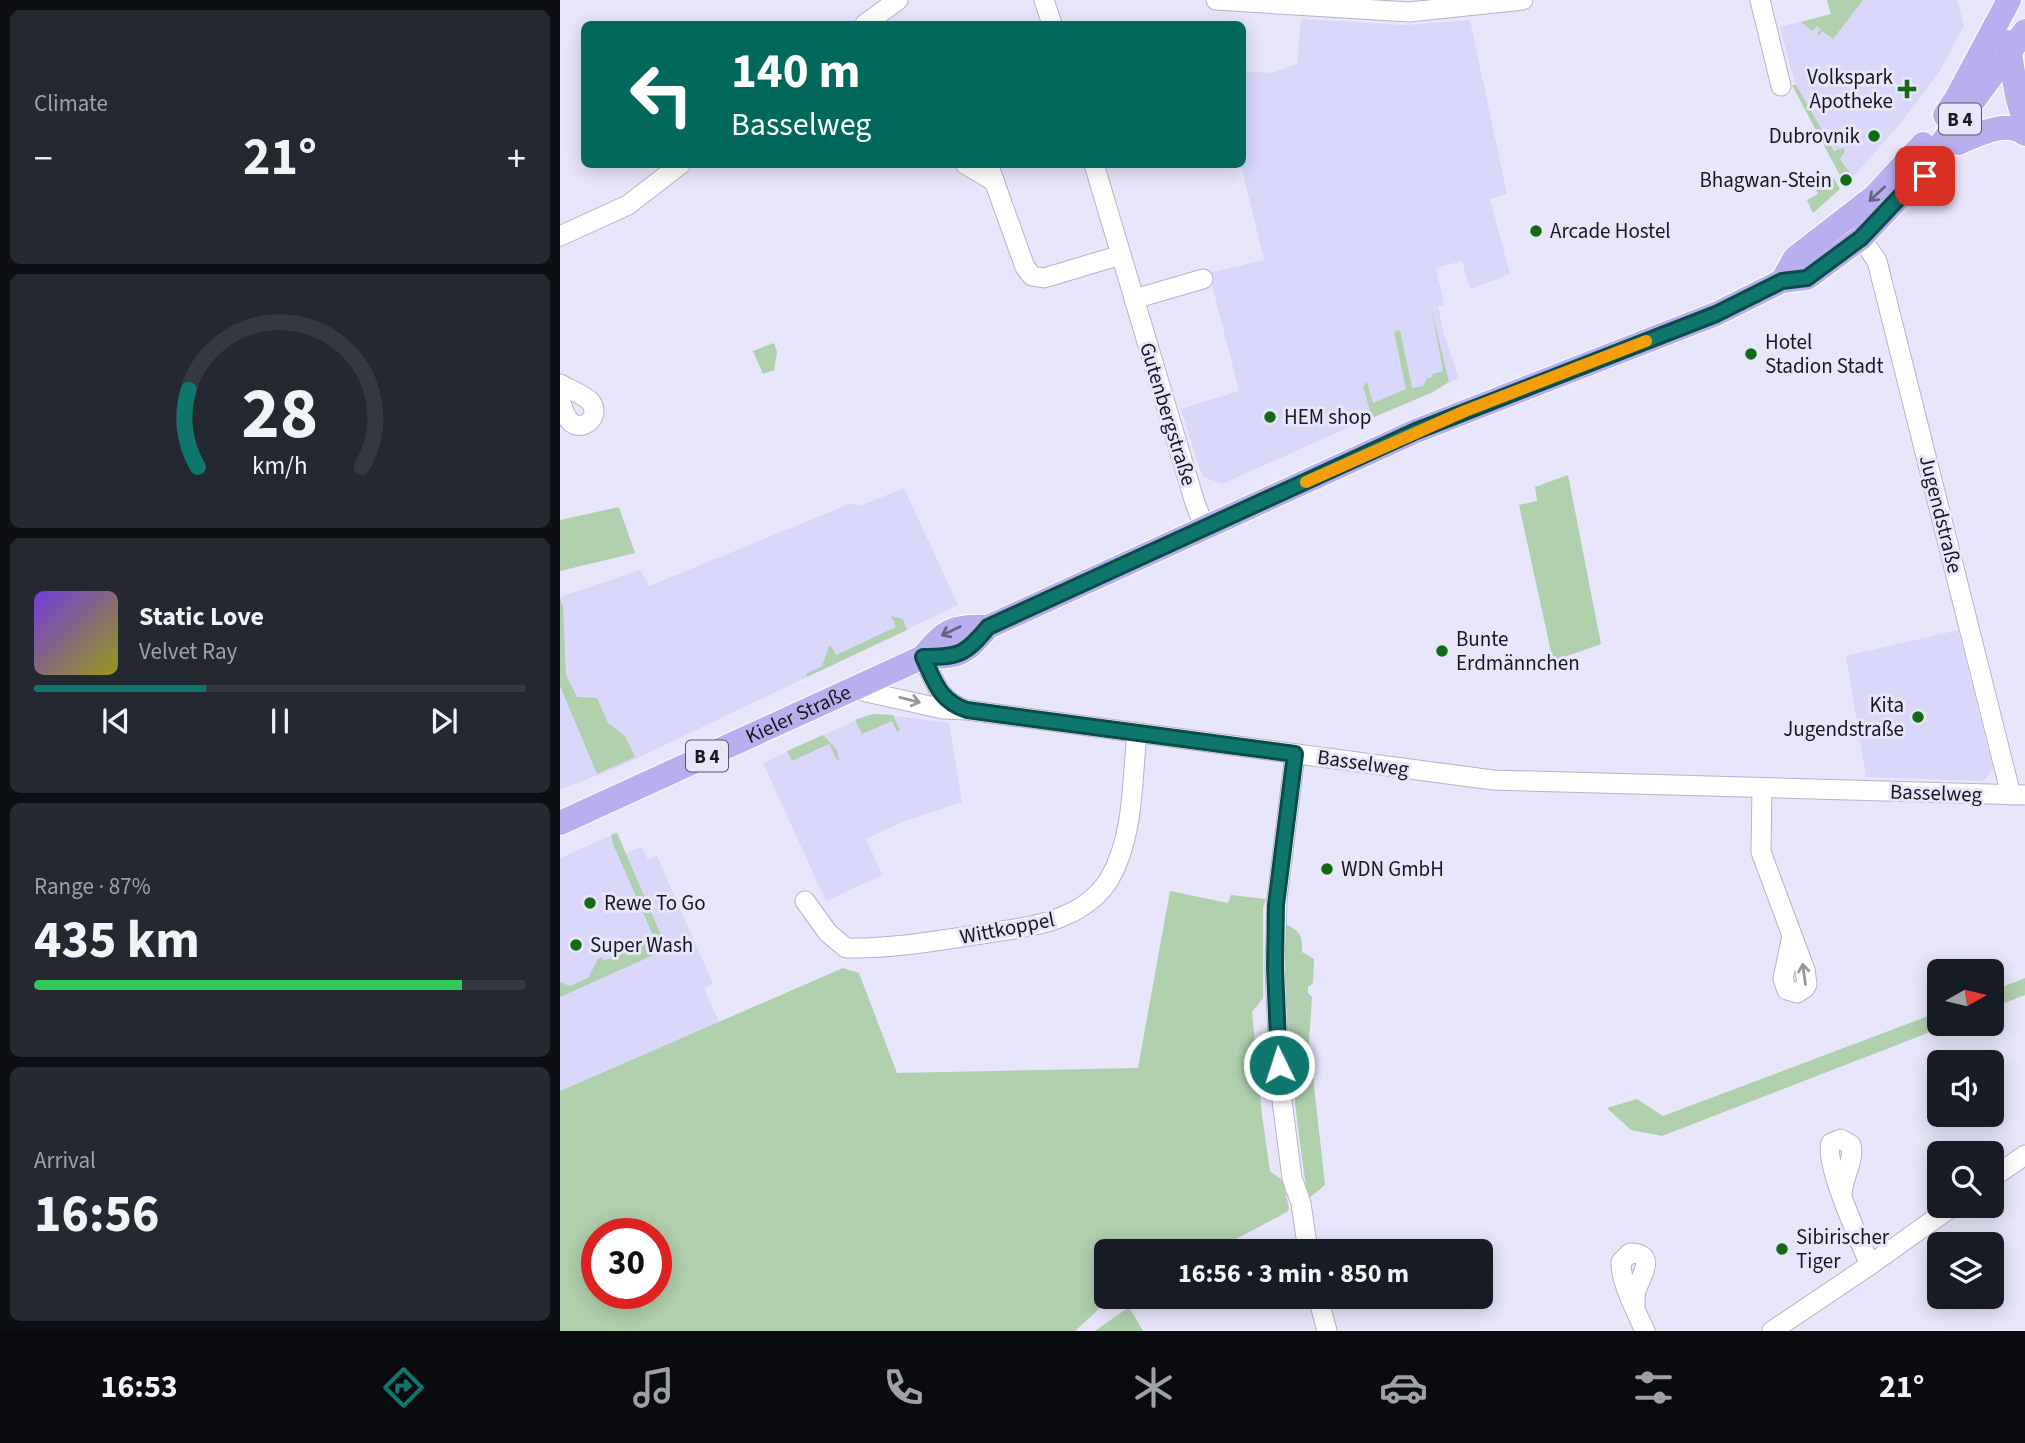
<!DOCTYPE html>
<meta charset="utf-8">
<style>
:root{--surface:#171b24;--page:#242831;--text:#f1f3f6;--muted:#9ea1a6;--line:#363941;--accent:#0f766e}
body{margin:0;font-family:"Source Sans 3",sans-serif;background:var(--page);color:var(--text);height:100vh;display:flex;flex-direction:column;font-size:26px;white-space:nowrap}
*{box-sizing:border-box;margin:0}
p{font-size:23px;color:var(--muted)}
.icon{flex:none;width:38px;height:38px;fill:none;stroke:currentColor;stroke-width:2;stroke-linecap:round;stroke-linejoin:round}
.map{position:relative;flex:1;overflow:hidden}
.panel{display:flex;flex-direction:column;gap:10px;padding:10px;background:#0d0f14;width:560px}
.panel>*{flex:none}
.hud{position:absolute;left:21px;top:21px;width:665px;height:147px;border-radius:10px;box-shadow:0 4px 18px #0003;background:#00695c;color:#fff;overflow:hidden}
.needle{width:46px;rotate:82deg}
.controls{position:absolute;left:1367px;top:959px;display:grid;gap:14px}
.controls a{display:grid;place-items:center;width:77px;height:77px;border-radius:10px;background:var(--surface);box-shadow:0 4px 18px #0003;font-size:35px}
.speed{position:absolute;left:21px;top:1218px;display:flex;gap:14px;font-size:35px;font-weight:700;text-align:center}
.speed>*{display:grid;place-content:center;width:91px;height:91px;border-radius:50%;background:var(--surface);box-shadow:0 4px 18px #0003;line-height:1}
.speed .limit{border:10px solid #d22;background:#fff;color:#111}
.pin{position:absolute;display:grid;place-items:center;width:60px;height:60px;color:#fff;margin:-30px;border-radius:14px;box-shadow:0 4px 10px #0006}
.me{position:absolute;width:77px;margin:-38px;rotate:356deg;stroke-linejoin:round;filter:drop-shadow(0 0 5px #0008)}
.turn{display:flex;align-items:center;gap:24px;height:147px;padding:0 35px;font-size:32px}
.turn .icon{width:91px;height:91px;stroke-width:2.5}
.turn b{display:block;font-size:49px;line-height:60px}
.big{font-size:52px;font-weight:700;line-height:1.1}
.panel .card{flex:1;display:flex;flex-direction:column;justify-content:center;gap:10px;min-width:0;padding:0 24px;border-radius:10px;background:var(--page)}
.panel .dial{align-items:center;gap:0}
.dial svg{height:182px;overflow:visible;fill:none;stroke:var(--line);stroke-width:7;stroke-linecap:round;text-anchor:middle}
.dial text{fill:var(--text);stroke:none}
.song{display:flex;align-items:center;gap:21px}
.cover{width:84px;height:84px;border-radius:10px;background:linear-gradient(135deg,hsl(260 70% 55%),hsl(60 70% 35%))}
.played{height:7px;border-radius:4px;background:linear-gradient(90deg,var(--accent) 35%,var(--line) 35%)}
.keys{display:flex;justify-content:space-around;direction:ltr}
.heat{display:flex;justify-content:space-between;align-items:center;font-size:38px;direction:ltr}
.charge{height:10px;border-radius:5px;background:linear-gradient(90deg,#34c759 87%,var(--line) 0)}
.trip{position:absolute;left:534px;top:1239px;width:399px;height:70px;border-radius:10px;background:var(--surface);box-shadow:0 4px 18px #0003;font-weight:700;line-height:70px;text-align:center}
.dock{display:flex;height:112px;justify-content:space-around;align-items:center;background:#090b0e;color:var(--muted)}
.dock .icon{width:49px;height:49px}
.dock .on{color:var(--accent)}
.dock b{font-size:32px;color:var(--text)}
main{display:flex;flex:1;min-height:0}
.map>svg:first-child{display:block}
</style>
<main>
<section class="panel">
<div class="card"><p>Climate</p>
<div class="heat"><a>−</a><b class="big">21°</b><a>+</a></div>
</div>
<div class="card dial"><svg viewBox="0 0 100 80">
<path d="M14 69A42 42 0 1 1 86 69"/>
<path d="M14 69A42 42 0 0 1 10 35" stroke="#0f766e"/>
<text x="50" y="56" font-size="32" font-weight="700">28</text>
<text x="50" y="72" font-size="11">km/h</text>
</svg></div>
<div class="card">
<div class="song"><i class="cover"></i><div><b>Static Love</b><p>Velvet Ray</p></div></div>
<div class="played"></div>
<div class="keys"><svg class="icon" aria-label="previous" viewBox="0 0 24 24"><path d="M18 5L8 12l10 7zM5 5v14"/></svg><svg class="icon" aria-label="pause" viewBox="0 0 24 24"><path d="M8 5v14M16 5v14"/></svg><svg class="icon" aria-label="next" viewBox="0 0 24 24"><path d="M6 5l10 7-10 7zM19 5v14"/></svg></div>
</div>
<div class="card"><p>Range · 87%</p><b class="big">435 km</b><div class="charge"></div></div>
<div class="card"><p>Arrival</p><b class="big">16:56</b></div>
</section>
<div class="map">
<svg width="1465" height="1331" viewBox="0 0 1465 1331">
<rect width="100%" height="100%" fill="#e7e6fb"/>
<g fill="#dad8fa">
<path d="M1267,0H1397L1404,26L1378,74L1338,126L1293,177L1256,122L1235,83L1220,27L1271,14Z"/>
<path d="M741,19L845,25L910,20L947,194L930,199L950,274L910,289L902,261L876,268L884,305L878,306L884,334L899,378L811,416L794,425L662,484L644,477L640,470L621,409L679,391L649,273L704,260L681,165L683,71L712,73L737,64Z"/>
<path d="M344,488L398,605L52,770L0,789V597L80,570L89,586L292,503L300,506Z"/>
<path d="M1398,630L1433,769L1424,781L1306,777L1286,656Z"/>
<path d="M320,714L389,723L402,802L342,822L306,839L322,875L266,901L203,763L307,715Z"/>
<path d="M57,833L66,853L82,847L88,860L97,856L153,984L144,988L159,1022L0,1091V858Z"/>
</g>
<g fill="#b0cfad" fill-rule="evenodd">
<path d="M1267,0H1303L1273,39L1262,31L1259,36L1257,34L1261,29L1257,26L1252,31L1241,22L1271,14Z"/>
<path d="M1232,85H1236L1274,151L1283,148L1285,151L1280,159L1293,177L1286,183H1284Z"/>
<path d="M1274,178L1280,189L1253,213L1247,200L1258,194L1255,188Z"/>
<path d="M871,307L889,382L873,392L812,418L803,386L807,382L813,403L846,389L834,332L840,330L852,388L863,386L867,378L873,377L872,374L883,371Z"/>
<path d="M214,343L217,352L214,370L203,374L193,351Z"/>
<path d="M1008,475L1041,644L993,661L959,505L977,501L975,487Z"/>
<path d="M59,507L75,553L0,571V520Z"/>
<path d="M0,599L3,607L6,675L17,697L37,698L48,723L65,736L75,757L37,774L0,686Z"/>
<path d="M331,616L343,619L347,630L247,677L246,674L262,666L269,646H271L276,655L336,627Z"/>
<path d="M313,714L333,715L340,730L337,732L332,721L302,734L295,720Z"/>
<path d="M263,735L277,750L279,760H277L269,744L232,761L227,751Z"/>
<path d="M57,833L107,949L0,997V982L10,986L28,978L38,959L42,957L44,961L68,950L66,946L93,935L53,844L51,835Z"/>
<path d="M610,891L668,903L671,895L706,899L703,908V998L692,1012L702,1115L710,1171L723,1181L729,1208L727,1212L653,1251H546V1297H552L515,1331H0V1091L283,968L299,973L337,1073L578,1068ZM37,1234H96V1293H37Z"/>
<path d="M726,924C740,932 743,935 742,952L754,959L753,983L748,987V993L752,997L749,1041L765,1185L748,1199C734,1107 724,1016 726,924Z"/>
<path d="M1465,978V995L1432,1008V991Z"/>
<path d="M1379,1012V1024H1391L1102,1136L1071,1130L1047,1108L1077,1099L1103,1116Z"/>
<path d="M569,1307L583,1331H535Z"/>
</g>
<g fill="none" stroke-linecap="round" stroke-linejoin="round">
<defs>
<g id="minor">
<path d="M484,0L492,24"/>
<path d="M656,0L849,12L963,0"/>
<path d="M1200,0L1221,86"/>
<path d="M305,24L338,0"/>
<path d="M405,164L435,182"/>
<path d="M428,164L465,267L472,276L484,278L561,255"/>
<path d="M534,164L635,503L645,528"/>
<path d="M0,236L68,205L121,164"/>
<path d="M1301,238L1317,261L1451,795"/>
<path d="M574,299L643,279"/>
<path d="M0,384C9,389 22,394 30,401C43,416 21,435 9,420C4,415 2,405 0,399"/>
<path d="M363,657C373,677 379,701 402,708"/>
<path d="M293,689L383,709L407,710L933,780L1465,795"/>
<path d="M735,754L717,899L715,968L720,1085L732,1178L741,1203L748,1251"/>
<path d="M1202,788L1201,852L1245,970L1247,984L1245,988L1237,993L1227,990L1223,979L1232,936"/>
<path d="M245,901L268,933L286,948C334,949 381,940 428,933C453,929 483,926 506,915C523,908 541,894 550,878C574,836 572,780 577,733"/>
<path d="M1432,1178L1465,1155"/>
<path d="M1282,1195C1283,1177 1295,1159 1291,1145L1281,1139L1271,1143C1263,1160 1301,1244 1310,1265"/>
<path d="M758,1297L767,1331"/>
<path d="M1075,1306C1075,1300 1075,1293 1077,1288C1082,1275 1097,1253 1070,1253L1061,1262C1060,1281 1077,1313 1085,1331"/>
<path d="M1212,1331L1310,1265L1393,1206"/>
</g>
<g id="major">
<path d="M1448,42L1457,96L1465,123"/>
<path d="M1385,115L1396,99L1449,0"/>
<path d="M1398,143C1418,135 1445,119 1465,134"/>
<path d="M1222,281L1235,258L1315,196L1363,144"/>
<path d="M363,657C384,630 394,625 428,627"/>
<path id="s1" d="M0,823L363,657C399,657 405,655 428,627L856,431L1156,314L1222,281L1247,278L1301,238L1350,186L1465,31"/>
</g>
</defs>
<use href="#minor" stroke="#b4b3cc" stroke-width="21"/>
<use href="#major" stroke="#fff" stroke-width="26"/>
<use href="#minor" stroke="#fff" stroke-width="19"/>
<use href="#major" stroke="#b8afef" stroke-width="24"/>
</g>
<defs><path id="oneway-shaft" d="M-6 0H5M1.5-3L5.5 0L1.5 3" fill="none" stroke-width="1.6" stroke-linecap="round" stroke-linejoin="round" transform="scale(1.75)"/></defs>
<g stroke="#686388">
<use href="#oneway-shaft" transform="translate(1317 194) rotate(137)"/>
<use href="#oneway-shaft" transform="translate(391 631) rotate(154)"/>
</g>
<g stroke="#97979b">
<use href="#oneway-shaft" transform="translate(350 700) rotate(14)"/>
<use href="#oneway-shaft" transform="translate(1244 974) rotate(-98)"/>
</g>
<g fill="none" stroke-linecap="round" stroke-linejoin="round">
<defs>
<path id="route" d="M719,1065L715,968L716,905L735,754L407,710C379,701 375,682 363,657C399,657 405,655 428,627L856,431L1156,314L1222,281L1247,278L1301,238L1350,186L1365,176"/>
</defs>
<use href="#route" stroke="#0a4d48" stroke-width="18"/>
<use href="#route" stroke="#0f766e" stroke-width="12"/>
<path stroke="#f59e0b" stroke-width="12" d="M746,482L905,411L1086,341"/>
</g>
<g fill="#136a12" stroke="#e7e6fb" stroke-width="2.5">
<path d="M1343.5 78.5h7v7h7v7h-7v7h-7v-7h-7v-7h7z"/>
<circle cx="1314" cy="136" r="7"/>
<circle cx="1286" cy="180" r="7"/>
<circle cx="976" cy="231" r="7"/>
<circle cx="1191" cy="354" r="7"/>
<circle cx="710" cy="417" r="7"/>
<circle cx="882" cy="651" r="7"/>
<circle cx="1358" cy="717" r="7"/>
<circle cx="767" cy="869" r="7"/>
<circle cx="30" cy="903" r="7"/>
<circle cx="16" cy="945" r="7"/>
<circle cx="1222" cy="1249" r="7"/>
</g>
<g text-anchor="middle" stroke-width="6" stroke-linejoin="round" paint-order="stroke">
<g fill="#e7e6fb" stroke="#565562" stroke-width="2">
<rect x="1379" y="103.5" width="42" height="31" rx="5"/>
<rect x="126" y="740.5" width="42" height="31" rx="5"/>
</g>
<g font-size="19" font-weight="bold" fill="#181720">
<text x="1400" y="126">B 4</text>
<text x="147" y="763">B 4</text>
</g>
<g font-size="21" fill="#181720" stroke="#e7e6fb" text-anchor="start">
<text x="1333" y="84" text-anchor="end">Volkspark<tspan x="1333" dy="24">Apotheke</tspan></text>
<text x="1300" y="143" text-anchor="end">Dubrovnik</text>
<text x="1272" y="187" text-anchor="end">Bhagwan-Stein</text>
<text x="990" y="238">Arcade Hostel</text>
<text x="1205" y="349">Hotel<tspan x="1205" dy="24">Stadion Stadt</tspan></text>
<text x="724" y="424">HEM shop</text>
<text x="896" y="646">Bunte<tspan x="896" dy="24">Erdmännchen</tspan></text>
<text x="1344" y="712" text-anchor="end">Kita<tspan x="1344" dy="24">Jugendstraße</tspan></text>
<text x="781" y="876">WDN GmbH</text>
<text x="44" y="910">Rewe To Go</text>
<text x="30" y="952">Super Wash</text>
<text x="1236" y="1244">Sibirischer<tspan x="1236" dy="24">Tiger</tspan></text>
</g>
<g font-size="21" fill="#181720" stroke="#e7e6fb">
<text transform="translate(608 414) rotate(73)" y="7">Gutenbergstraße</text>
<text transform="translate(1381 514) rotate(76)" y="7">Jugendstraße</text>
<text dy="7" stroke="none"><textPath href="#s1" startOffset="262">Kieler Straße</textPath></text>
<text transform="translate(803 763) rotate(8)" y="7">Basselweg</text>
<text transform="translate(1376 793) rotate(2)" y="7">Basselweg</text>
<text transform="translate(447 928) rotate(-11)" y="7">Wittkoppel</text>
</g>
</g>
</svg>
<div class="controls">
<a><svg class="needle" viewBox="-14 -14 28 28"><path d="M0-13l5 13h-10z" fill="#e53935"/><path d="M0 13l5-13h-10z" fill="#9ea1a6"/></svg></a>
<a><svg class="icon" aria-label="sound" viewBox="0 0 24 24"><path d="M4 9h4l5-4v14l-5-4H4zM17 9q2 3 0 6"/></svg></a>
<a><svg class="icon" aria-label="search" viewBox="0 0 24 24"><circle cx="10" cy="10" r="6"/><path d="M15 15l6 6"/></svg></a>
<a><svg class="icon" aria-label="layers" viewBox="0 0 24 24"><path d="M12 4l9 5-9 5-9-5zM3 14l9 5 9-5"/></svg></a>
</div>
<div class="speed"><div class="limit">30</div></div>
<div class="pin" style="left:1365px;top:176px;background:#d93025"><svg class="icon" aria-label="arrive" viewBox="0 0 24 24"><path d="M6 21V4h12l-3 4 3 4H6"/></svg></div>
<svg class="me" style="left:719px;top:1065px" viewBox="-20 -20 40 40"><circle r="17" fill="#0f766e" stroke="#fff" stroke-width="3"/><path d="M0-11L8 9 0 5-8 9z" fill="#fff"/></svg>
<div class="trip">16:56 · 3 min · 850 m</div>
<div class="hud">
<div class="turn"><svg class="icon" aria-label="left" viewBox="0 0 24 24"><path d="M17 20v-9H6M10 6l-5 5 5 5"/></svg><div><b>140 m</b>Basselweg</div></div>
</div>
</div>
</main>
<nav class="dock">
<b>16:53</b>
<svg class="icon on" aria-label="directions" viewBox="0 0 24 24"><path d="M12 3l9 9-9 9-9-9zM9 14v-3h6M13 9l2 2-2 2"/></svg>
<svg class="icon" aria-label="music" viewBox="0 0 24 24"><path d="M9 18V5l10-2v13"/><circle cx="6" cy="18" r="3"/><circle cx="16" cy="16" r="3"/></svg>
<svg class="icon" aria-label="phone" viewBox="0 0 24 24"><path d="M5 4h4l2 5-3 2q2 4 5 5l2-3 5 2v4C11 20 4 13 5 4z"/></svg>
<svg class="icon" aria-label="climate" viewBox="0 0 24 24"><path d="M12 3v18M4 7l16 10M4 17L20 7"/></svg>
<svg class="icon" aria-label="car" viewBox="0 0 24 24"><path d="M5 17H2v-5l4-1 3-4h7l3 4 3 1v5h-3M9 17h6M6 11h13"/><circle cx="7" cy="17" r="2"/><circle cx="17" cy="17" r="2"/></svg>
<svg class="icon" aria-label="filters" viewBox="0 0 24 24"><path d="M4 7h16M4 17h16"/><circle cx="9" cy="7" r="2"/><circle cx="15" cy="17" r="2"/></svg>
<b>21°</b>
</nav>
